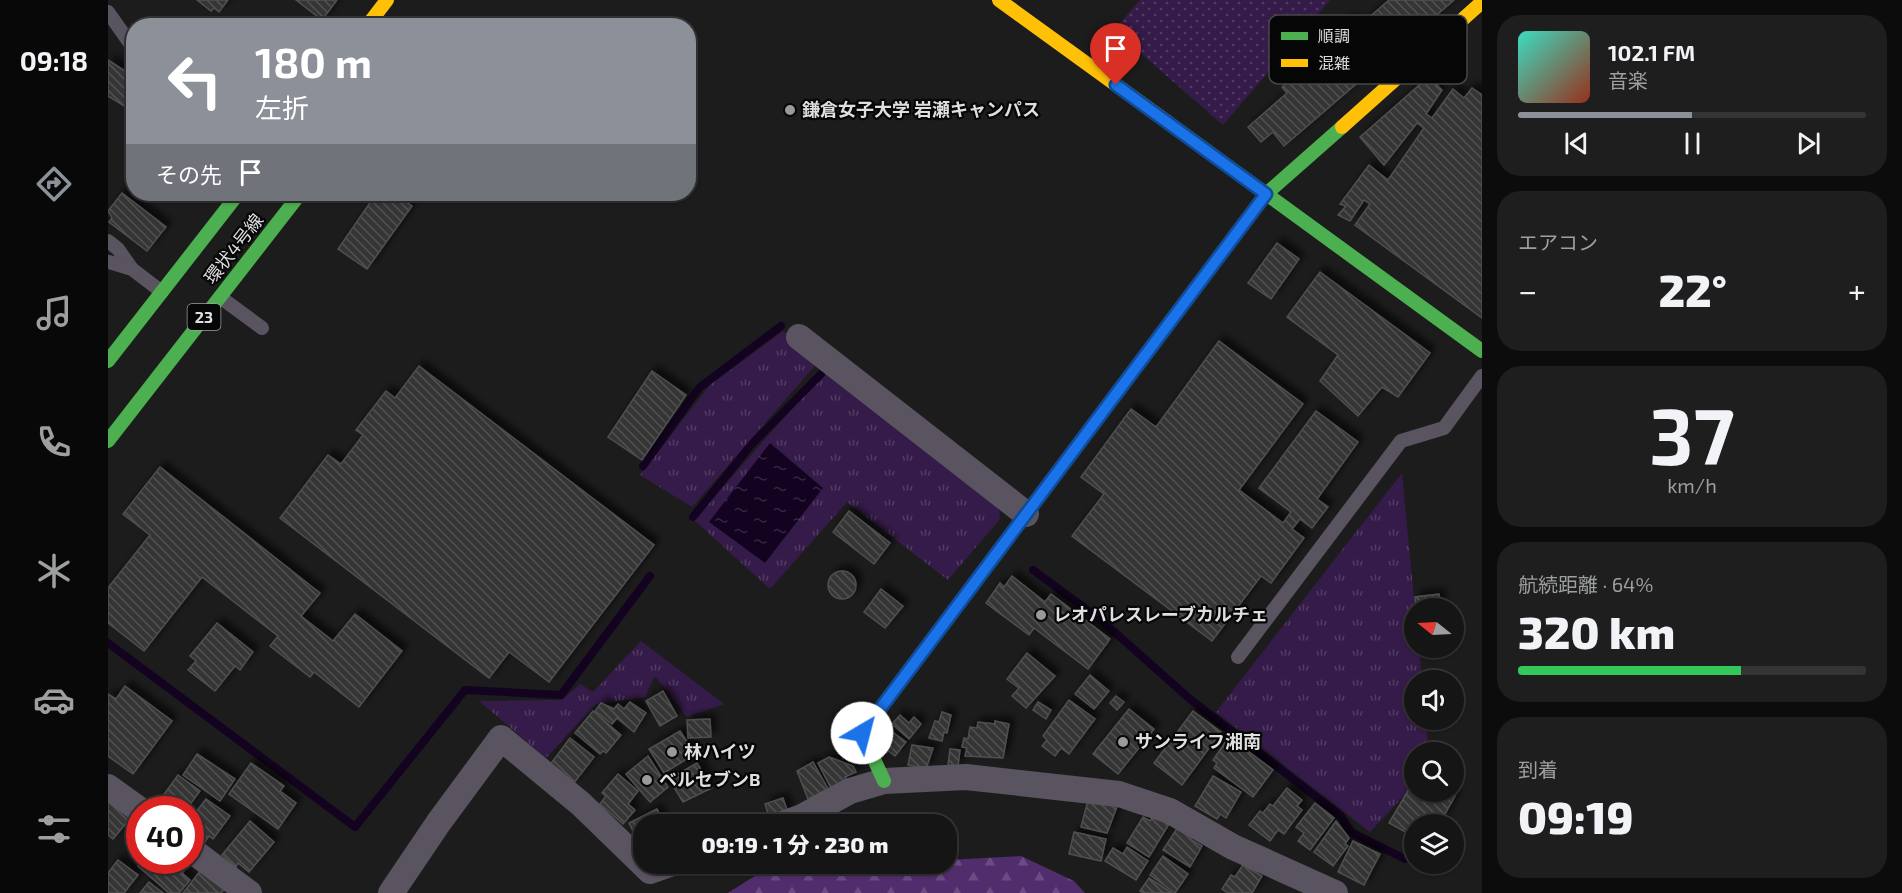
<!DOCTYPE html>
<html lang="ja">
<meta charset="utf-8">
<style>
:root{--surface:#151515;--page:#1e1e1e;--text:#f1f3f6;--muted:#9d9fa0;--line:#343434;--accent:#8c9099}
body{margin:0;font-family:"Exo 2","Noto Sans JP",sans-serif;background:var(--page);color:var(--text);height:100vh;display:flex;flex-direction:column;font-size:22px;white-space:nowrap}
*{box-sizing:border-box;margin:0}
p{font-size:20px;color:var(--muted)}
.icon{flex:none;width:33px;height:33px;fill:none;stroke:currentColor;stroke-width:2;stroke-linecap:round;stroke-linejoin:round}
.map{position:relative;flex:1;overflow:hidden}
.details{display:flex;flex-direction:column;gap:15px;padding:15px;background:#0c0c0c;width:420px}
.details>*{flex:none}
.hud{position:absolute;left:18px;top:18px;width:570px;height:183px;border-radius:24px;box-shadow:0 2px 4px #0004,0 0 0 2px var(--line);background:#8c9099;color:#fff;overflow:hidden}
.needle{width:39px;rotate:288deg}
.tools{position:absolute;left:1296px;top:598px;display:grid;gap:12px}
.tools a{display:grid;place-items:center;width:60px;height:60px;border-radius:50%;background:var(--surface);box-shadow:0 2px 4px #0004,0 0 0 2px var(--line);font-size:30px}
.speed{position:absolute;left:18px;top:796px;display:flex;gap:12px;font-size:30px;font-weight:700;text-align:center}
.speed>*{display:grid;place-content:center;width:78px;height:78px;border-radius:50%;background:var(--surface);box-shadow:0 2px 4px #0004,0 0 0 2px var(--line);line-height:1}
.speed .limit{border:9px solid #d22;background:#fff;color:#111}
.pin{position:absolute;display:grid;place-items:center;width:51px;height:51px;color:#fff;margin:-62px -26px;border-radius:50% 50% 50% 0;rotate:-45deg;box-shadow:0 0 6px #0007}
.pin .icon{rotate:45deg}
.me{position:absolute;width:66px;margin:-33px;rotate:37deg;stroke-linejoin:round;filter:drop-shadow(0 0 4px #0008)}
.turn{display:flex;align-items:center;gap:21px;height:126px;padding:0 30px;font-size:27px}
.turn .icon{width:78px;height:78px;stroke-width:2.5}
.turn b{display:block;font-size:42px;line-height:51px}
.then{display:flex;align-items:center;height:57px;padding:0 30px;background:#0003;gap:12px;font-size:22px}
.big{font-size:45px;font-weight:800;line-height:1.1}
.details .widget{flex:1;display:flex;flex-direction:column;justify-content:center;gap:9px;min-width:0;padding:0 21px;border-radius:24px;background:var(--page)}
.details .dial{align-items:center;gap:0}
.dial b{font-size:78px;line-height:1}
.song{display:flex;align-items:center;gap:18px}
.cover{width:72px;height:72px;border-radius:9px;background:linear-gradient(135deg,hsl(170 70% 55%),hsl(10 70% 35%))}
.played{height:6px;border-radius:3px;background:linear-gradient(90deg,var(--accent) 50%,var(--line) 50%)}
.keys{display:flex;justify-content:space-around;direction:ltr}
.heat{display:flex;justify-content:space-between;align-items:center;font-size:33px;direction:ltr}
.charge{height:9px;border-radius:4px;background:linear-gradient(90deg,#34c759 64%,var(--line) 0)}
.trip{position:absolute;left:525px;top:814px;width:324px;height:60px;border-radius:24px;background:var(--surface);box-shadow:0 2px 4px #0004,0 0 0 2px var(--line);font-weight:800;line-height:60px;text-align:center}
main{display:flex;flex:1;min-height:0}
.tab-bar{display:flex;flex-direction:column;width:108px;justify-content:space-around;align-items:center;background:#080808;color:var(--muted)}
.tab-bar .icon{width:42px;height:42px}
.tab-bar .selected{color:var(--accent)}
.tab-bar b{font-size:27px;color:var(--text)}
.map>svg:first-child{display:block}
</style>
<main>
<nav class="tab-bar">
<b>09:18</b>
<svg class="icon selected" aria-label="directions" viewBox="0 0 24 24"><path d="M12 3l9 9-9 9-9-9zM9 14v-3h6M13 9l2 2-2 2"/></svg>
<svg class="icon" aria-label="music" viewBox="0 0 24 24"><path d="M9 18V5l10-2v13"/><circle cx="6" cy="18" r="3"/><circle cx="16" cy="16" r="3"/></svg>
<svg class="icon" aria-label="phone" viewBox="0 0 24 24"><path d="M5 4h4l2 5-3 2q2 4 5 5l2-3 5 2v4C11 20 4 13 5 4z"/></svg>
<svg class="icon" aria-label="climate" viewBox="0 0 24 24"><path d="M12 3v18M4 7l16 10M4 17L20 7"/></svg>
<svg class="icon" aria-label="car" viewBox="0 0 24 24"><path d="M5 17H2v-5l4-1 3-4h7l3 4 3 1v5h-3M9 17h6M6 11h13"/><circle cx="7" cy="17" r="2"/><circle cx="17" cy="17" r="2"/></svg>
<svg class="icon" aria-label="filters" viewBox="0 0 24 24"><path d="M4 7h16M4 17h16"/><circle cx="9" cy="7" r="2"/><circle cx="15" cy="17" r="2"/></svg>
</nav>
<div class="map">
<svg width="1374" height="893" viewBox="0 0 1374 893">
<defs>
<pattern id="grass-tufts" width="24" height="20" patternUnits="userSpaceOnUse" patternTransform="scale(1.5)"><rect width="24" height="20" fill="#351b49"/><path d="M3 7l-1-3M5 7V3M7 7l1-3M15 17l-1-3M17 17v-4M19 17l1-3" fill="none" stroke="#523c63"/></pattern>
<pattern id="forest-firs" width="22" height="20" patternUnits="userSpaceOnUse" patternTransform="scale(1.5)"><rect width="22" height="20" fill="#522d6d"/><path d="M5 1l3.5 6h-7zM16 11l3.5 6h-7z" fill="#6a4b82"/></pattern>
<pattern id="park-dots" width="8" height="8" patternUnits="userSpaceOnUse" patternTransform="scale(1.5)"><rect width="8" height="8" fill="#351b49"/><path d="M2 2h.1M6 6h.1" fill="none" stroke="#523c63" stroke-width="1.8" stroke-linecap="round"/></pattern>
<pattern id="water-ripples" width="26" height="14" patternUnits="userSpaceOnUse" patternTransform="scale(1.5)"><rect width="26" height="14" fill="#130320"/><path d="M2 4q2-2 4 0t4 0M15 11q2-2 4 0t4 0" fill="none" stroke="#352740"/></pattern>
<pattern id="building-back-hatch" width="6" height="6" patternUnits="userSpaceOnUse" patternTransform="scale(1.5)"><rect width="6" height="6" fill="#343434"/><path d="M-1 5l2 2M0 0l6 6M5-1l2 2" fill="none" stroke="#515151"/></pattern>
<filter id="shadow"><feDropShadow dx="5.5" dy="-5.5" stdDeviation="3" flood-color="#0009"/></filter>
</defs>
<rect width="100%" height="100%" fill="#1c1c1c"/>
<g fill="url(#grass-tufts)">
<path d="M675,331L710,362L584,507L532,475L602,385Z"/>
<path d="M717,371L890,501L892,519L840,580L739,502L662,589L586,520Z"/>
<path d="M1294,473L1307,609L1306,648H1311L1314,681H1306V720H1318L1320,744H1329V753H1306V785L1262,832L1108,712Z"/>
<path d="M533,641L616,704L579,717L547,676L537,697L488,704L438,758L371,701L454,700L472,684L485,692Z"/>
</g>
<path fill="url(#forest-firs)" d="M913,856L966,881L977,893H620L666,864H838L839,860Z"/>
<path fill="url(#park-dots)" d="M1032,0H1222L1115,125L1006,30Z"/>
<path fill="url(#water-ripples)" d="M662,443L715,488L657,563L601,522Z"/>
<g fill="none" stroke-linecap="round" stroke-linejoin="round">
<g stroke="#130320" stroke-width="8">
<path d="M535,466L591,388L673,326"/>
<path d="M585,517L643,445L713,374"/>
<path d="M925,570L993,620L1083,700L1233,816L1243,832L1297,859"/>
<path d="M0,643L247,827L357,690L453,695L542,576"/>
</g>
</g>
<g fill="url(#building-back-hatch)" stroke="#4f4f4f" stroke-width="1.5" filter="url(#shadow)">
<path d="M89,0H120L111,12L106,8L103,11Z"/>
<path d="M188,0H229L214,20Z"/>
<path d="M1281,0H1346L1176,146L1165,132L1153,142L1140,127L1179,93L1174,87L1188,75L1192,80L1214,61L1205,51L1243,19L1250,27Z"/>
<path d="M0,60L26,77V112L0,96Z"/>
<path d="M1323,79L1334,90L1318,114L1324,118L1345,89L1356,98L1364,88L1374,95V318L1247,225L1262,204L1256,200L1242,221L1230,215L1238,206L1232,204L1261,165L1280,180L1316,128L1309,123L1276,165L1252,137L1316,81Z"/>
<path d="M14,193L58,227L39,251L1,222L4,218L0,211Z"/>
<path d="M268,194H286L304,206L259,269L230,249Z"/>
<path d="M1169,243L1191,259L1163,299L1140,283Z"/>
<path d="M1212,272L1322,353L1290,397L1274,387L1250,416L1212,381L1230,355L1179,317Z"/>
<path d="M1111,341L1195,404L1131,490L1175,523L1183,512L1151,488L1208,411L1250,442L1209,499L1220,507L1204,528L1192,519L1184,529L1196,538L1163,583L1153,576L1104,641L964,536L996,494L973,477L1023,409L1048,427Z"/>
<path d="M311,366L546,545L441,682L401,652L381,678L172,518L220,455L233,464L255,435L248,430L278,391L287,398Z"/>
<path d="M544,371L578,395L534,460L500,437Z"/>
<path d="M52,467L212,593L193,616L225,641L247,614L294,651L251,707L206,672L202,677L162,646L170,636L94,577L36,651L0,623V588L42,535L15,514Z"/>
<path d="M741,511L782,543L766,564L725,532Z"/>
<circle cx="734" cy="585" r="14"/>
<path d="M904,576L937,602L943,594L1002,639L980,669L926,628L921,635L878,603L892,583L896,587Z"/>
<path d="M773,589L795,606L777,628L756,612Z"/>
<path d="M1331,594L1333,609H1308L1307,597Z"/>
<path d="M109,623L145,652L132,670L127,666L107,691L80,670L88,661L82,656Z"/>
<path d="M919,653L947,676L918,708L904,696L911,688L899,679Z"/>
<path d="M982,675L1001,691L986,709L967,694Z"/>
<path d="M17,686L64,721L25,774L0,756V694L8,699Z"/>
<path d="M555,691L569,716L552,726L538,701Z"/>
<path d="M1008,696L1016,702L1009,710L1002,703Z"/>
<path d="M961,700L987,719L961,754L953,748L947,756L934,746L939,740L935,736Z"/>
<path d="M522,702L538,713L526,732L509,718L504,724L487,711L493,703L506,709L510,704L516,709Z"/>
<path d="M930,702L943,710L938,719L925,710Z"/>
<path d="M1021,709L1046,729L1010,774L985,754Z"/>
<path d="M485,711L513,735L498,753L495,751L492,754L467,733Z"/>
<path d="M1085,711L1113,732L1074,785L1046,763Z"/>
<path d="M834,712L843,715L839,733L836,732L834,741L821,738L827,721L831,722Z"/>
<path d="M792,715L801,723L806,717L813,724L801,739L784,724Z"/>
<path d="M602,719L603,737L580,738L579,720Z"/>
<path d="M887,721L901,724L895,758L857,756L859,748L854,747L856,738L860,739L862,727L869,728L870,722L887,724Z"/>
<path d="M572,731L587,754L556,773L541,749Z"/>
<path d="M783,731L798,742L787,756L775,747Z"/>
<path d="M1121,737L1165,770L1145,797L1106,768L1109,763L1105,760Z"/>
<path d="M462,738L486,757L465,784L441,766Z"/>
<path d="M804,745L825,748L818,769L800,765Z"/>
<path d="M842,749L852,750L850,766L840,765Z"/>
<path d="M89,754L127,779L112,801L75,775Z"/>
<path d="M540,756L560,787L542,802L518,774Z"/>
<path d="M721,757L745,766L748,772L737,777L740,782L724,790L710,763Z"/>
<path d="M705,762L720,789L700,799L689,771Z"/>
<path d="M143,763L176,786L172,791L188,803L170,829L121,794Z"/>
<path d="M589,763L604,788L575,802L561,779Z"/>
<path d="M510,774L530,791L520,804L527,810L515,824L492,804L498,796L494,793Z"/>
<path d="M70,775L92,791L78,810H58L49,804Z"/>
<path d="M1105,776L1133,792L1118,818L1112,814L1109,819L1087,806Z"/>
<path d="M1304,784L1306,785V792H1341L1347,796L1333,821L1328,819L1325,825H1306L1301,834L1281,823Z"/>
<path d="M1179,788L1194,800L1189,806L1194,810L1176,834L1170,830L1162,841L1141,825L1152,811L1155,813L1162,804L1165,806Z"/>
<path d="M0,796L24,816L5,839L0,835Z"/>
<path d="M981,797L1010,804L999,833L973,827Z"/>
<path d="M675,798L680,813L662,820L657,804Z"/>
<path d="M98,799L122,816L105,839L101,836L97,842L82,832V820Z"/>
<path d="M1207,803L1226,818L1202,850L1190,841L1196,833L1188,827Z"/>
<path d="M549,809L557,825H536V841L531,843L521,823Z"/>
<path d="M1046,815L1061,824L1041,857L1019,843L1035,817L1042,821Z"/>
<path d="M142,821L166,842L141,872L130,863L128,867L114,855Z"/>
<path d="M1228,821L1241,838L1237,844L1240,846L1225,866L1206,852Z"/>
<path d="M1070,827L1084,836L1082,839L1094,846L1082,867L1055,850Z"/>
<path d="M966,832L998,839L993,861L961,854Z"/>
<path d="M1245,841L1272,854L1256,885L1230,872Z"/>
<path d="M1019,847L1040,861L1028,880L997,861L1005,848L1015,854Z"/>
<path d="M1055,856L1080,874L1067,893L1042,875Z"/>
<path d="M10,860L30,875L16,893H0V873Z"/>
<path d="M35,861H77L81,864L74,873L82,880L71,893H61L30,866Z"/>
<path d="M1135,865L1154,876L1144,893H1120L1114,889L1123,875L1127,877Z"/>
<path d="M93,870L116,889L113,893H75Z"/>
<path d="M1041,878L1064,893H1035L1032,891Z"/>
<path d="M41,882L55,893H32Z"/>
</g>
<g fill="none" stroke-linecap="round" stroke-linejoin="round">
<g stroke="#5a5360" stroke-width="14">
<path d="M0,12L26,49"/>
<path d="M0,241L10,249L24,269L54,292"/>
<path d="M1,262L24,269"/>
<path d="M112,297L154,328"/>
<path d="M1130,657L1293,441L1336,428L1374,376"/>
</g>
<g stroke="#5a5360" stroke-width="26">
<path d="M691,337L918,514"/>
<path d="M0,787L32,810"/>
<path d="M672,825L694,817L742,791L776,781L858,777L1011,794L1062,811L1125,847L1227,893"/>
<path d="M82,849L141,893"/>
<path d="M283,893L331,822L393,738L473,804L542,871L562,864"/>
</g>
<g stroke="#4caf50" stroke-width="14">
<path d="M1058,121L1374,351"/>
<path d="M0,361L130,194"/>
<path d="M0,441L192,194"/>
<path d="M776,781L754,733L1158,194L1234,127"/>
</g>
<g stroke="#ffc107" stroke-width="14">
<path d="M891,0L1058,121"/>
<path d="M259,26L279,0"/>
<path d="M1234,127L1374,2"/>
</g>
</g>
<g fill="none" stroke-linecap="round" stroke-linejoin="round">
<defs>
<path id="route" d="M754,733L1158,194L1008,85"/>
</defs>
<use href="#route" stroke="#114b97" stroke-width="15"/>
<use href="#route" stroke="#1a73e8" stroke-width="10"/>
</g>
<g fill="#9b9a9b" stroke="#070607" stroke-width="2">
<circle cx="682" cy="110" r="6"/>
<circle cx="933" cy="615" r="6"/>
<circle cx="1015" cy="742" r="6"/>
<circle cx="564" cy="752" r="6"/>
<circle cx="539" cy="780" r="6"/>
</g>
<g text-anchor="middle" stroke-width="4.5" stroke-linejoin="round" paint-order="stroke">
<rect fill="#070607" stroke="#9e9d9f" stroke-width="1.5" x="79.5" y="304" width="33" height="26" rx="4.5"/>
<g font-size="16" font-weight="bold" fill="#dfdee0">
<text x="96" y="323">23</text>
</g>
<g font-size="18" font-weight="bold" fill="#dfdee0" stroke="#070607" text-anchor="start">
<text x="694" y="116">鎌倉女子大学 岩瀬キャンパス</text>
<text x="945" y="621">レオパレスレーブカルチェ</text>
<text x="1027" y="748">サンライフ湘南</text>
<text x="576" y="758">林ハイツ</text>
<text x="551" y="786">ベルセブンB</text>
</g>
<g font-size="18" fill="#dfdee0" stroke="#070607">
<text transform="translate(126 249) rotate(-52)" y="6">環状4号線</text>
</g>
</g>
<rect x="1161" y="15" width="198" height="69" rx="9" fill="#070607" stroke="#484748" stroke-width="1.5"/>
<rect x="1173" y="32" width="27" height="8" fill="#4caf50"/>
<rect x="1173" y="59" width="27" height="8" fill="#ffc107"/>
<g font-size="16" fill="#dfdee0">
<text x="1210" y="42">順調</text>
<text x="1210" y="69">混雑</text>
</g>
</svg>
<div class="tools">
<a><svg class="needle" viewBox="-14 -14 28 28"><path d="M0-13l5 13h-10z" fill="#e53935"/><path d="M0 13l5-13h-10z" fill="#9d9fa0"/></svg></a>
<a><svg class="icon" aria-label="sound" viewBox="0 0 24 24"><path d="M4 9h4l5-4v14l-5-4H4zM17 9q2 3 0 6"/></svg></a>
<a><svg class="icon" aria-label="search" viewBox="0 0 24 24"><circle cx="10" cy="10" r="6"/><path d="M15 15l6 6"/></svg></a>
<a><svg class="icon" aria-label="layers" viewBox="0 0 24 24"><path d="M12 4l9 5-9 5-9-5zM3 14l9 5 9-5"/></svg></a>
</div>
<div class="speed"><div class="limit">40</div></div>
<div class="pin" style="left:1008px;top:85px;background:#d93025"><svg class="icon" aria-label="arrive" viewBox="0 0 24 24"><path d="M6 21V4h12l-3 4 3 4H6"/></svg></div>
<svg class="me" style="left:754px;top:733px" viewBox="-20 -20 40 40"><circle r="19" fill="#fff"/><path d="M0-13L10 11 0 6-10 11z" fill="#1a73e8"/></svg>
<div class="trip">09:19 · 1 分 · 230 m</div>
<div class="hud">
<div class="turn"><svg class="icon" aria-label="left" viewBox="0 0 24 24"><path d="M17 20v-9H6M10 6l-5 5 5 5"/></svg><div><b>180 m</b>左折</div></div>
<div class="then">その先<svg class="icon" aria-label="arrive" viewBox="0 0 24 24"><path d="M6 21V4h12l-3 4 3 4H6"/></svg></div>
</div>
</div>
<section class="details">
<div class="widget">
<div class="song"><i class="cover"></i><div><b>102.1 FM</b><p>音楽</p></div></div>
<div class="played"></div>
<div class="keys"><svg class="icon" aria-label="previous" viewBox="0 0 24 24"><path d="M18 5L8 12l10 7zM5 5v14"/></svg><svg class="icon" aria-label="pause" viewBox="0 0 24 24"><path d="M8 5v14M16 5v14"/></svg><svg class="icon" aria-label="next" viewBox="0 0 24 24"><path d="M6 5l10 7-10 7zM19 5v14"/></svg></div>
</div>
<div class="widget"><p>エアコン</p>
<div class="heat"><a>−</a><b class="big">22°</b><a>+</a></div>
</div>
<div class="widget dial"><b>37</b><p>km/h</p></div>
<div class="widget"><p>航続距離 · 64%</p><b class="big">320 km</b><div class="charge"></div></div>
<div class="widget"><p>到着</p><b class="big">09:19</b></div>
</section>
</main>
